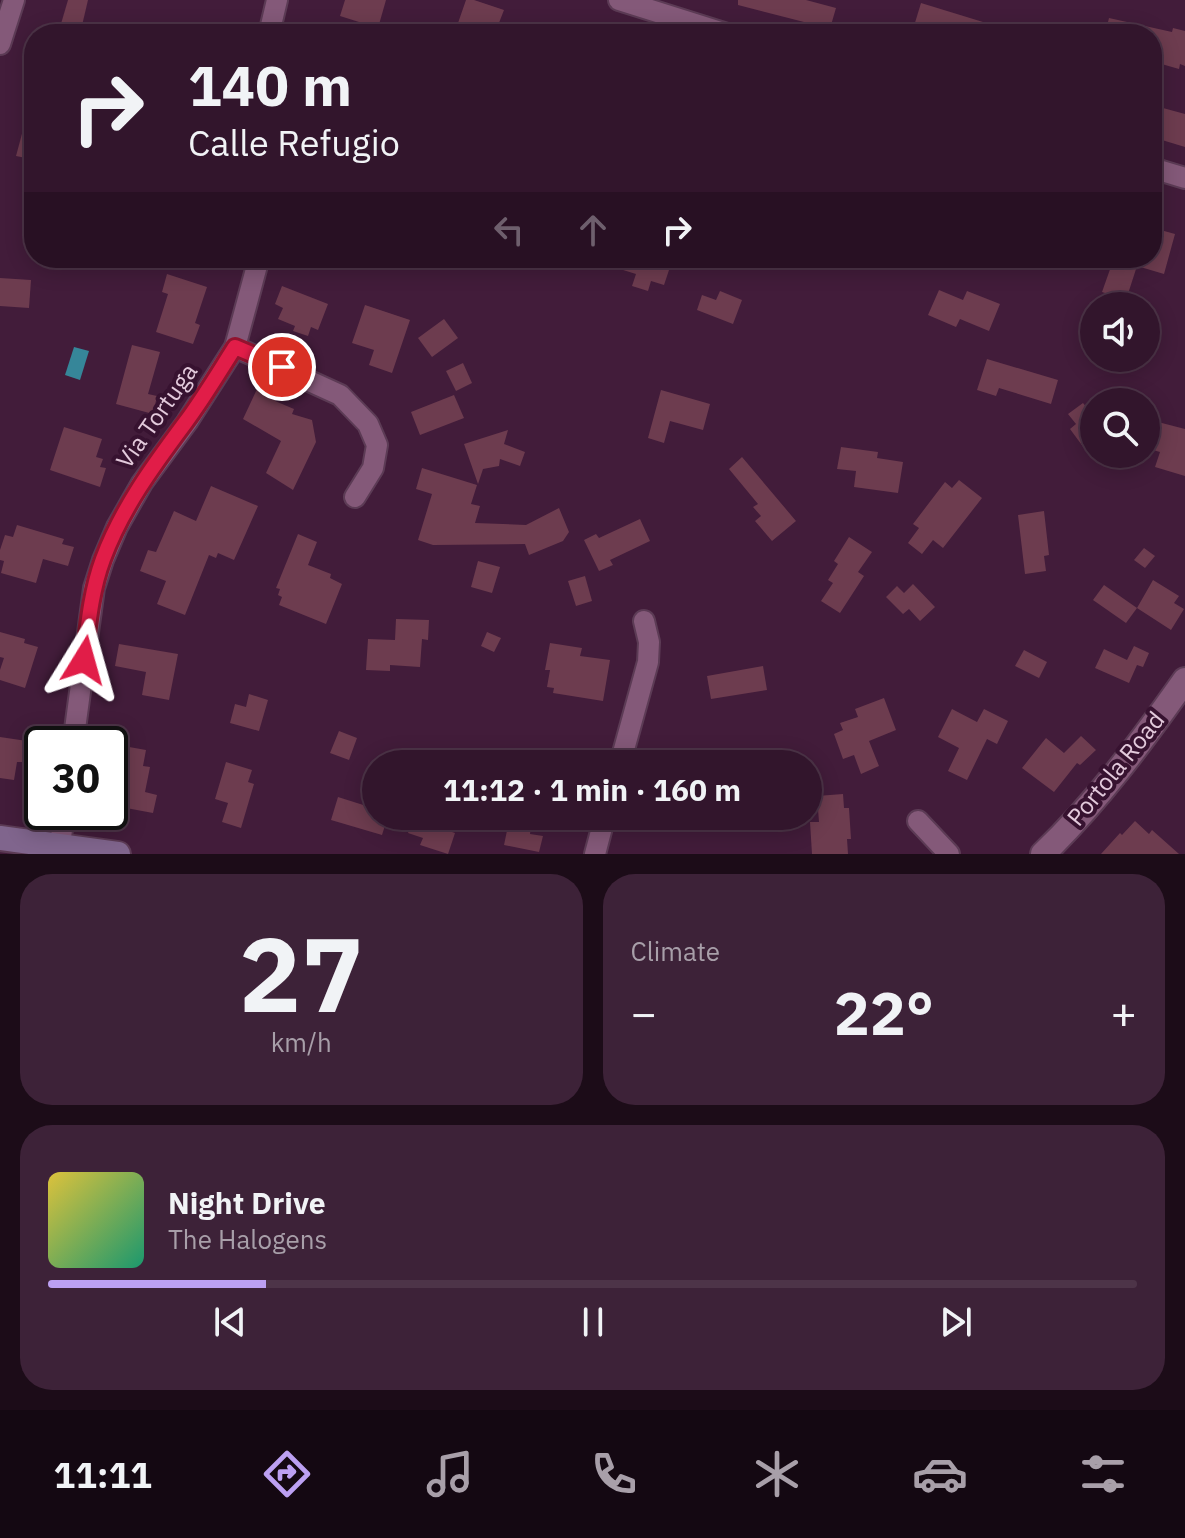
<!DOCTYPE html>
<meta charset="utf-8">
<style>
:root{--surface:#32152c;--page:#3d2238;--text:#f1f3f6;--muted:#a89fa9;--line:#4d3448;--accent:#bca0f2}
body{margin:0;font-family:"IBM Plex Sans",sans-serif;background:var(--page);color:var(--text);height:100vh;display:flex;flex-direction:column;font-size:30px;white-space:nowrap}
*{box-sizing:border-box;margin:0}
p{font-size:26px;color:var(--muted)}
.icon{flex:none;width:44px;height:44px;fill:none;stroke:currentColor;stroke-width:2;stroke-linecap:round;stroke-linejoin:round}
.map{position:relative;height:854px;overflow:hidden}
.details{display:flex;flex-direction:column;gap:20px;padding:20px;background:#1c0c18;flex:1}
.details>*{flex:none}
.top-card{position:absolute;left:24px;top:24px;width:1138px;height:244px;border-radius:32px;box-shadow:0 4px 20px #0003,0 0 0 2px var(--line);background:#32152c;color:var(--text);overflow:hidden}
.tools{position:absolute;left:1080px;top:292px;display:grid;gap:16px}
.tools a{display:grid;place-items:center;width:80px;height:80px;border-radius:50%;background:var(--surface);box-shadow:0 4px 20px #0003,0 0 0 2px var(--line);font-size:40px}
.speed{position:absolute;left:24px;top:726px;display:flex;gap:16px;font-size:40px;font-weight:700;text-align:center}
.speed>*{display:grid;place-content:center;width:104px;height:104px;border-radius:50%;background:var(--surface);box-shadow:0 4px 20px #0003,0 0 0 2px var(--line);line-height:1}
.speed .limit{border:4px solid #111;border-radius:12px;background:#fff;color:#111}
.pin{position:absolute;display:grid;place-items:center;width:68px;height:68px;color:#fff;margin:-34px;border:4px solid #fff;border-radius:50%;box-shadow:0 2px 8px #0007}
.me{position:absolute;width:88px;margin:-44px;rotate:8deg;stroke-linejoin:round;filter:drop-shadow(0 0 6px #0008)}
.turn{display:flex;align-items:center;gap:28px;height:168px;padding:0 32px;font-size:36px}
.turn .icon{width:104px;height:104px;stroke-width:2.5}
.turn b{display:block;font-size:56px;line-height:68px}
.lanes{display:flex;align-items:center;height:76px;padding:0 32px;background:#0003;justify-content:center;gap:40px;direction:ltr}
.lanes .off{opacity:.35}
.big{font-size:60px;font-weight:700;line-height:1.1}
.details .widget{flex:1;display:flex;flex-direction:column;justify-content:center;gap:12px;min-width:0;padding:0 28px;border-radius:32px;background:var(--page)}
.details .dial{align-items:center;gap:0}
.dial b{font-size:104px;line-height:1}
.song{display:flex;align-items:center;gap:24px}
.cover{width:96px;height:96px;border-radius:12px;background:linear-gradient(135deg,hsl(50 70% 55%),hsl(160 70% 35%))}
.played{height:8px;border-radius:4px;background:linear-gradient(90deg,var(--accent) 20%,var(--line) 20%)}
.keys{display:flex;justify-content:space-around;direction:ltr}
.heat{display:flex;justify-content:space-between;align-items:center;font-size:44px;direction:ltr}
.details .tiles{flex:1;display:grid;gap:20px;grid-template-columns:1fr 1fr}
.widget:last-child{grid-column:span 2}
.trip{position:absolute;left:362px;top:750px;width:460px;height:80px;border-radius:40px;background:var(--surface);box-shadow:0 4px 20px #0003,0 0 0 2px var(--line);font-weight:700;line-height:80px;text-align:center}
.dock{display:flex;height:128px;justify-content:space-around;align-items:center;background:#140812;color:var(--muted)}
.dock .icon{width:56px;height:56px}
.dock .current{color:var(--accent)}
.dock b{font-size:36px;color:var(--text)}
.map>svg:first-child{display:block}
</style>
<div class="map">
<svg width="1185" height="854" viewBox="0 0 1185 854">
<rect width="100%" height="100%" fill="#421c3a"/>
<path fill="#368699" d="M74,347L89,351L80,380L65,375Z"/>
<g fill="#6d3c4f">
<path d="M68,0H88L80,34H58Z"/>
<path d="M345,0H386L378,28L340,16Z"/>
<path d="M466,0H474L504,10L497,28L492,26L489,34L458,23Z"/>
<path d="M738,0H806L836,8L829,32L803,24L804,22L738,5Z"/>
<path d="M921,3L983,22L980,34H940L914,26Z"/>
<path d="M1109,18L1172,32L1173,28L1185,31V66L1180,64L1179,69L1158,63L1159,57L1152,55V34H1105Z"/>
<path d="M30,104L34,105V146L31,159L16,156Z"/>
<path d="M1152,105L1185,114V147L1152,137Z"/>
<path d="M1157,229L1175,234L1164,274L1137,266L1126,300L1102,292L1114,258H1152V244Z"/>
<path d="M594,258H673L664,285L651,281L648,291L632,286L636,274L594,261Z"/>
<path d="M167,274L207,287L195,323L200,325L193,344L156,332L168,294L162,292Z"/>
<path d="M0,278L31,280L29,308L0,306Z"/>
<path d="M282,286L328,304L318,330L311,327L308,336L293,331L295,326L278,319L283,308L275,304Z"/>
<path d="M939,290L963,300L967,291L1000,304L989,331L960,319L956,327L928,315Z"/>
<path d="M720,291L742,300L733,324L697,310L702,295L716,300Z"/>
<path d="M365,305L410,320L392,373L369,365L374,350L352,343Z"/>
<path d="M444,319L458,338L432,357L418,338Z"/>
<path d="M132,345L160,352L148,394L157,396L153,414L116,404Z"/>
<path d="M987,359L1058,380L1051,404L999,388L996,396L977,390Z"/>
<path d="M463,363L472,383L456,391L446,371Z"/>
<path d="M258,387L277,397L275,401L294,409L292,414L312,420L316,442L293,490L266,473L281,441L243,419Z"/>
<path d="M661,390L710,404L703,430L670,421L664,443L648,438Z"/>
<path d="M454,395L464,418L420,435L411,412Z"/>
<path d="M1083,403L1094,417V440L1084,448L1070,429L1076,424L1068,414Z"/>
<path d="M1158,422L1185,429V476L1155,467L1160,452L1146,448V429L1155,431Z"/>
<path d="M64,427L102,439L96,457L103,459L100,467L106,468L100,487L50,470Z"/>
<path d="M508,430L504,444L525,452L520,466L500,459L499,466L483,469L478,484L464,444Z"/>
<path d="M841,447L878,452L877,458L903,462L898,493L854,487L856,471L837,469Z"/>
<path d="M742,457L796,521L772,541L755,521L761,516L753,507L758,504L729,469Z"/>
<path d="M422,468L477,485L471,504L480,506L475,523L526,525L559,508L569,532L563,541L529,555L525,544L433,545L418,540L432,494L416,489Z"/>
<path d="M959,480L982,498L943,548L933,540L922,554L908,543L919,528L913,524L945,482L952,488Z"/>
<path d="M211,486L258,506L234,560L218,553L216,558L209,555L185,615L157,604L166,581L140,571L148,550L156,552L174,511L196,521Z"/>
<path d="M1044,511L1049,555L1044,556L1046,571L1025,574L1018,515Z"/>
<path d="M640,519L650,541L610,560L613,565L599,571L584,540L596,534L599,538Z"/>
<path d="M17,525L64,539L62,544L74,547L68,566L43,559L36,583L1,573L4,561L0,560V550L5,535L13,537Z"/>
<path d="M298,534L317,542L308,565L331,574L330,578L342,584L326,624L279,605L282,597L278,595L280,589L276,588Z"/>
<path d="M849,537L872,552L858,572L864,576L840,613L821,601L833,583L828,580L838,564L834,561Z"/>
<path d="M1144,548L1155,556L1145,568L1134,560Z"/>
<path d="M478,561L500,567L492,593L471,587Z"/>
<path d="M585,576L592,601L576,606L568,581Z"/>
<path d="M1153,580L1179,596L1174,603L1184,609L1171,630L1137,608Z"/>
<path d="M913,584L935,607L920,621L909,609L903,614L886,597L897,586L904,593Z"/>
<path d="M1104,585L1137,608L1126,623L1093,600Z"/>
<path d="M396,619L429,620L428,640L422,639L420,667L390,665V671L366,670L368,639L395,640Z"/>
<path d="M0,632L25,639L24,643L38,647L25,688L0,680V670L4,658L0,657Z"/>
<path d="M487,632L501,638L494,652L481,646Z"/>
<path d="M550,643L582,648L580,656L610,660L603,701L553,693L554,688L547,687L550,670H545Z"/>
<path d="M119,644L178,654L169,700L142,695L146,672L115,666Z"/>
<path d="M1134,646L1149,653L1143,667L1137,665L1129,683L1095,668L1104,649L1127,660Z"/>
<path d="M1024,650L1047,662L1039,678L1015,666Z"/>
<path d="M763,666L767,690L711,699L707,676Z"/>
<path d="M249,694L268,700L259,731L230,723L235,704L246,707Z"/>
<path d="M884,698L896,730L869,741L879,766L861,774L854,755L843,759L834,734L843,730L840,723L858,717L855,709Z"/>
<path d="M952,709L977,722L984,709L1008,721L997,744L987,739L967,780L948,771L959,748L938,737Z"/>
<path d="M339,731L357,738L349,760L330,753Z"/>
<path d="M1081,736L1096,750L1080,765L1077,763L1054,792L1022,768L1046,738L1064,753Z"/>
<path d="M0,737L27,741L24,762H17L14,780L0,778Z"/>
<path d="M118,745L146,750L143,766L150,767L145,792L157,795L153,813L110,805V778H112Z"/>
<path d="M226,762L252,770L248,782L254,784L241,828L222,822L228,803L215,799Z"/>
<path d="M843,794L844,808H849L851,839H847L848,854H812L810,822H819L817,796Z"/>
<path d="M338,797L376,809V816H388L382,835L331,820Z"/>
<path d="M414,819L455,833L448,854L420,845L423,838L408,833Z"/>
<path d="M509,821L531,826L530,834L543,836L539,852L504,845Z"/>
<path d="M1135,821L1149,834L1152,830L1179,854H1101L1120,833L1122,835Z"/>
</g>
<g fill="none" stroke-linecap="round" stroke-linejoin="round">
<defs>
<g id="minor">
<path d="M619,0L727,34"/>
<path d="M269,34L277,0"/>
<path d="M0,44L14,0"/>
<path d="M1152,168L1185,178"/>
<path d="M235,347L340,395L368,424L377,445L373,468L355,497"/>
<path d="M73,744L94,588L103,560L117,527L142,483L187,422L235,347L259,258"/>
<path d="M620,764L648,662L649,642L644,621"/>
<path d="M918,821L949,854"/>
<path d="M60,846L64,812"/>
<path d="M595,854L605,816"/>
</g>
<path id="tertiary" d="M1043,854C1097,802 1142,741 1185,680"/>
<path id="secondary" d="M0,838L118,854"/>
</defs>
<use href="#minor" stroke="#5c3b55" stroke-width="24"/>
<use href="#tertiary" stroke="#5c3b55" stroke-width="28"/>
<use href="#secondary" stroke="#5c3b55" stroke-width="28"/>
<use href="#minor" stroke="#845979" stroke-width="20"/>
<use href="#tertiary" stroke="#845979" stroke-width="24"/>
<use href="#secondary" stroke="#80658d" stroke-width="24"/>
</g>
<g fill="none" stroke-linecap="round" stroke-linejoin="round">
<defs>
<path id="route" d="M84,660C88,626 91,591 103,559C122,508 153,466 185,423C203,399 219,372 235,347L282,367"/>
</defs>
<use href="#route" stroke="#92132f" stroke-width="20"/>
<use href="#route" stroke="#e11d48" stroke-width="14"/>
</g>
<g text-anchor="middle" stroke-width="8" stroke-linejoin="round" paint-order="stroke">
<g font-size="24" fill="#e3cadc" stroke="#371230">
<text transform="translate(157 416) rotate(-55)" y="8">Via Tortuga</text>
<text transform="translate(1116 769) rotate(-51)" y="8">Portola Road</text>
</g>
</g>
</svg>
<div class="tools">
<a><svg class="icon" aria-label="sound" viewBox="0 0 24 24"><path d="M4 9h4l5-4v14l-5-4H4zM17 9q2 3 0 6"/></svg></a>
<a><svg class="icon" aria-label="search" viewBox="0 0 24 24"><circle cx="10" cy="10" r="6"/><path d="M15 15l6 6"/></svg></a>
</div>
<div class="speed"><div class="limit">30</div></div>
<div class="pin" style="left:282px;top:367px;background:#d93025"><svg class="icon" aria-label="arrive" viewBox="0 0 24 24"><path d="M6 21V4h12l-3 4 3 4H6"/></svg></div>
<svg class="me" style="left:84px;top:660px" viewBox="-20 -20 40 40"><path d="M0-17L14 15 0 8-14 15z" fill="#e11d48" stroke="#fff" stroke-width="4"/></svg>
<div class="trip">11:12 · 1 min · 160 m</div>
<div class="top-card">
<div class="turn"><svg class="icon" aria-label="right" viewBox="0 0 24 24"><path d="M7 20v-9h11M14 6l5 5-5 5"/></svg><div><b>140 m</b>Calle Refugio</div></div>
<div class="lanes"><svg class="icon off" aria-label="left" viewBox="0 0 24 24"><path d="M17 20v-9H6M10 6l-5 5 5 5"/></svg><svg class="icon off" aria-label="ahead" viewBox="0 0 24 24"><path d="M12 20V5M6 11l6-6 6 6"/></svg><svg class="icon" aria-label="right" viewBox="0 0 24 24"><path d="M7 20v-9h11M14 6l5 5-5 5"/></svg></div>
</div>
</div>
<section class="details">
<div class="tiles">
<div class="widget dial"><b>27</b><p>km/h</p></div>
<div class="widget"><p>Climate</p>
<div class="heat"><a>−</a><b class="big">22°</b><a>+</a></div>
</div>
<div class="widget">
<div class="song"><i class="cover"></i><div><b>Night Drive</b><p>The Halogens</p></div></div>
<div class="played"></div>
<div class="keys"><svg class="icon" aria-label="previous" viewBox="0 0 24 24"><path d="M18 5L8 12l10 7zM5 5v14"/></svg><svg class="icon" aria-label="pause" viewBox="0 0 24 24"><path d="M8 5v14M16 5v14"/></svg><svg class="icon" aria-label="next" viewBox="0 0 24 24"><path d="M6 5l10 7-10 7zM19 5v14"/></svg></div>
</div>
</div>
</section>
<nav class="dock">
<b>11:11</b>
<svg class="icon current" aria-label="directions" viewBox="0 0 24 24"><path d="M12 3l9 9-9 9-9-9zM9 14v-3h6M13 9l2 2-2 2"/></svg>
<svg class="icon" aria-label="music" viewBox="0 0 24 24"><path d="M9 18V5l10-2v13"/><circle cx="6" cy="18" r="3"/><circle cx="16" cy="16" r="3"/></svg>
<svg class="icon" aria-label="phone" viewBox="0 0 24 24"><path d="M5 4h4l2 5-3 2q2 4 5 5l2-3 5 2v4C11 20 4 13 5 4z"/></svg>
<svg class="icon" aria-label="climate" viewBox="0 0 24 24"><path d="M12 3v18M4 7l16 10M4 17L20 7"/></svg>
<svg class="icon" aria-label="car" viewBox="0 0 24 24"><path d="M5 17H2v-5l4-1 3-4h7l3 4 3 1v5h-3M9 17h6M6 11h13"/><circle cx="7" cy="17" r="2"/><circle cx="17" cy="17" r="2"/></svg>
<svg class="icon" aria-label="filters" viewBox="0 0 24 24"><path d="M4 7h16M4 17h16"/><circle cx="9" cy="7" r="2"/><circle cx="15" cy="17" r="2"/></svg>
</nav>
